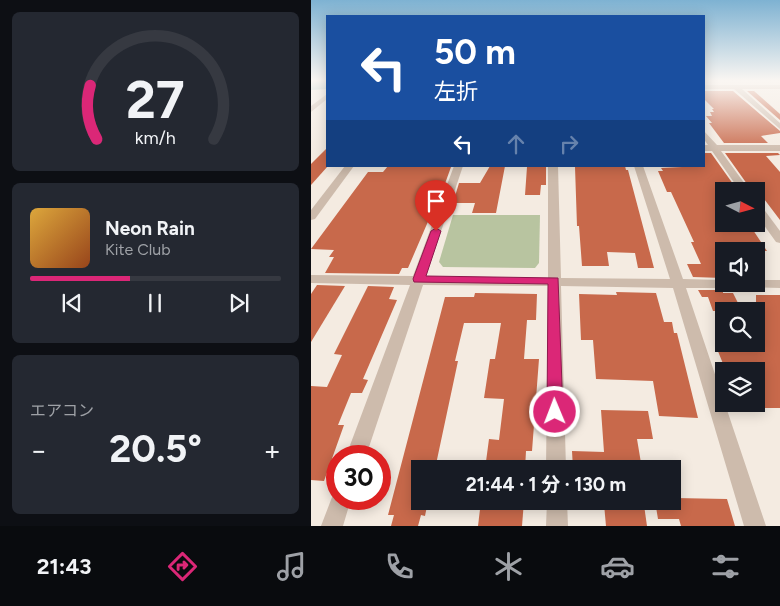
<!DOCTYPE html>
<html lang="ja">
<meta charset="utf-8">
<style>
:root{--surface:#171b24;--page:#242831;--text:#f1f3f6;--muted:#9ea1a6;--line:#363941;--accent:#db2777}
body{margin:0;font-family:Figtree,"Noto Sans JP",sans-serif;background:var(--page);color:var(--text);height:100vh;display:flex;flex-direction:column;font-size:19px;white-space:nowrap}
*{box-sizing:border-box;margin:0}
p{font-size:16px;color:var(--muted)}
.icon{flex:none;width:28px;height:28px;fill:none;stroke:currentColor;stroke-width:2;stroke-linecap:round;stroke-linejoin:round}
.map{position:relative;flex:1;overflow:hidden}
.panel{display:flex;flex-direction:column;gap:12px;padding:12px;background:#0d0f14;width:311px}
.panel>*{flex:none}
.guide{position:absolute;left:15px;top:15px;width:379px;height:152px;border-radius:0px;box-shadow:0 2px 12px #0003;background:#1a4fa0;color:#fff;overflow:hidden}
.needle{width:32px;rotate:96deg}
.buttons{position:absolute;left:404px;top:182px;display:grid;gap:10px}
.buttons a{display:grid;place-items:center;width:50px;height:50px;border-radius:0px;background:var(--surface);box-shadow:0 2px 12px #0003;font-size:25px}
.speed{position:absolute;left:15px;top:445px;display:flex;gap:10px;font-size:25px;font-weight:700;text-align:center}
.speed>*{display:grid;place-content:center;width:65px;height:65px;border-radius:50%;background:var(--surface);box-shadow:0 2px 12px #0003;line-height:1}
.speed .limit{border:8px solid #d22;background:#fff;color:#111}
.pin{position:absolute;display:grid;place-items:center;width:42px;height:42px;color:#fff;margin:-51px -21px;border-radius:50% 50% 50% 0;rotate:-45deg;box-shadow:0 0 5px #0007}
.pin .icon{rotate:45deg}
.me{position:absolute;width:55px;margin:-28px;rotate:359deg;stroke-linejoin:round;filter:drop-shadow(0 0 4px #0008)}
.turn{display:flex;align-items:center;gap:18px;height:105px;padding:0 25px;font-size:22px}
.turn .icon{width:65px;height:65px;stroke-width:2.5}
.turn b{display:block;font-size:35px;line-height:42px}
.lanes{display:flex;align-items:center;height:48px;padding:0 25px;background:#0003;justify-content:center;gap:25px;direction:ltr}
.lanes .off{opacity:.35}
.big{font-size:38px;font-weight:700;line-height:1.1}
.panel .tile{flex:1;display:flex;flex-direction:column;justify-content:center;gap:8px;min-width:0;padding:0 18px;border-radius:8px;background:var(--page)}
.panel .dial{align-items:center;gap:0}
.dial svg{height:130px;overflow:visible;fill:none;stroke:var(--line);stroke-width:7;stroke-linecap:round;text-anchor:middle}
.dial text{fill:var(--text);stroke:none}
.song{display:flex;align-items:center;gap:15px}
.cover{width:60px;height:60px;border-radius:8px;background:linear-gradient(135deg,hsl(40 70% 55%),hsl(20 70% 35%))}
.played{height:5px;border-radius:2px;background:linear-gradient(90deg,var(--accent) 40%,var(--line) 40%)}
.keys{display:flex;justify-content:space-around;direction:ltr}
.heat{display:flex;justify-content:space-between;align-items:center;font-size:28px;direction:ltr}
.trip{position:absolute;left:100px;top:460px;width:270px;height:50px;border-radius:0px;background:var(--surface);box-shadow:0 2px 12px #0003;font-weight:700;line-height:50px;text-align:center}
.dock{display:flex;height:80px;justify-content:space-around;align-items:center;background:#090b0e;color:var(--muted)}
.dock .icon{width:35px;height:35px}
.dock .active{color:var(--accent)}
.dock b{font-size:22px;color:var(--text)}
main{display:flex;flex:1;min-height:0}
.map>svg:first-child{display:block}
</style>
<main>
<section class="panel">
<div class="tile dial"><svg viewBox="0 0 100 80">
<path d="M14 69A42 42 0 1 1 86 69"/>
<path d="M14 69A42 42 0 0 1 10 36" stroke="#db2777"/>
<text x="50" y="56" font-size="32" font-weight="700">27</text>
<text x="50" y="72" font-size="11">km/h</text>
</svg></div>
<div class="tile">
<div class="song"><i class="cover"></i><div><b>Neon Rain</b><p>Kite Club</p></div></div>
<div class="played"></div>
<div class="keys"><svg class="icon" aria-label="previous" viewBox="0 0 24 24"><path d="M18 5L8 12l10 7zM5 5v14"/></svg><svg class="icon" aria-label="pause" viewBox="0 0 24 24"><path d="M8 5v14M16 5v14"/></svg><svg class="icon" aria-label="next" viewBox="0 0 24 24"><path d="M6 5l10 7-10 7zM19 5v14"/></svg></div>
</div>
<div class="tile"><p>エアコン</p>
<div class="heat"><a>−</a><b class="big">20.5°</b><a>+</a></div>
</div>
</section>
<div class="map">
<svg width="469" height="526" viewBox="0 0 469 526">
<rect width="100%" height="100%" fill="#f4ebe1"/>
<path fill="#b8c4a0" d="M142,215H229L228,263L224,268L132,267L128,262Z"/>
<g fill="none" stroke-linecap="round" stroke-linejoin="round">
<path fill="#7fb0b2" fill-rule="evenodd" d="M0,81H16V89L0,90Z"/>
</g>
<g fill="#c8694b">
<path d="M392,91H422L469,131V133L450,136L457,143H413L398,123H401L395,116H401L399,112H403L401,109H403L392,98Z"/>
<path d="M436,91H443L469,114V120Z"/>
<path d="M16,148L17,166L0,185V164Z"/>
<path d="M392,153H400L427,191H412V224H438L456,251H412V278L382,277L376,264H390L380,242H383L360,192H356L347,171H352L350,168L392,166Z"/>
<path d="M414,153H467L469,155L455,156L469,172V220L447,191H441Z"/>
<path d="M77,166L140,167L127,203H125L97,268H91L88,274L14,273L23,257H18L23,250L0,249L57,172H72Z"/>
<path d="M179,166H194L185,213H161L164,203H142L148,183H169Z"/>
<path d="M314,166L315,170H317L343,268H327L324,253L296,252L298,266H271L268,226H266L264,167Z"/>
<path d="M216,167H235V185H230L229,195H214Z"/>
<path d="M6,285L34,286L0,342V294Z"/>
<path d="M57,286L83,287L78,299L86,300L52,379L57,380L51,393H40L27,425H33L13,481L0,480V386L16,387L31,355L23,354Z"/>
<path d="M387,290H412V293H422L431,311H402L397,297H391Z"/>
<path d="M305,292L345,293L353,322H361L363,333H366L387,418L348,416L342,381L285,379L282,340H270L268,294L306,295Z"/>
<path d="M164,293L226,294L225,320H216L213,359H228L221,451H215L214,469H174L178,439L188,440L193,399L173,398L179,359H184L190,323H153L144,361H147L124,469H109V501H117L114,516L110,515L107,526H80L83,515H77L134,297H163Z"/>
<path d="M445,295H469V408H449L445,400V371H415L404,344H445Z"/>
<path d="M290,410L337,411L342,439H326L331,469H262L261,451L293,452Z"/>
<path d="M364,498L416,499L424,526H370L368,519H347L344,501H365Z"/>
<path d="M170,501H213L211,526H167Z"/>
<path d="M293,504L333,505L336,526H295Z"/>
</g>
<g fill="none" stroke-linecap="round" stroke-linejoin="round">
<g fill="#cdbbac" fill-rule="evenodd">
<path d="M392,85H469V89H431L469,123V129L423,89H392Z"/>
<path d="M16,94V99L0,112V106Z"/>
<path d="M392,130L406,145H469V151H410L439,191H429L401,151H392V145H397L392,138Z"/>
<path d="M34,166H43L4,219L0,220V210Z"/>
<path d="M143,166H152L115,276L237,278V166H247L250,278L359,279L323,166H332L372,279L412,280V284H419L412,288H375L455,526H433L362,288L250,286L255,469H235L237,286L112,285L55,456H35L99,285L0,283V275L102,276Z"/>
<path d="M445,203L449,204L469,231V243L465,242L445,214Z"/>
<path d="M445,280H469V288L440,287L438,284H445Z"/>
<path d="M26,490V499H40L32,526H10L23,492Z"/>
<path d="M236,501H256L257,526H235Z"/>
</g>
</g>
<linearGradient id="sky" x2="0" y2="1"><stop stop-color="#7eb2d2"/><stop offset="0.52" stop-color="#faf6f2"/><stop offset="1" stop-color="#faf6f2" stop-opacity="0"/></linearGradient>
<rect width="469" height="155" fill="url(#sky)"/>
<path fill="#db2777" stroke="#8e194d" d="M125,228L130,231L115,276L247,278L252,412L250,417L244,420L239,417L236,412L237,284L103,282L102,279L120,231Z"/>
</svg>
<div class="buttons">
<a><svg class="needle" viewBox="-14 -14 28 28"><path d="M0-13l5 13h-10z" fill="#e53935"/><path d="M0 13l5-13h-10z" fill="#9ea1a6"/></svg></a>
<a><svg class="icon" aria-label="sound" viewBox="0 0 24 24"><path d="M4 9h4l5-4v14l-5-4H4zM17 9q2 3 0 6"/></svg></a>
<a><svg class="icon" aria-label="search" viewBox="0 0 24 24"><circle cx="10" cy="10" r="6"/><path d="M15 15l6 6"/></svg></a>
<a><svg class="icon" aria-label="layers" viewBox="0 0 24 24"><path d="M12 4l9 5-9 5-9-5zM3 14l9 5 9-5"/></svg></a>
</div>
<div class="speed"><div class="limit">30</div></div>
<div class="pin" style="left:125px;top:231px;background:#d93025"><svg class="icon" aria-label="arrive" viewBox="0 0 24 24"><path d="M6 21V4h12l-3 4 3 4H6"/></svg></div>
<svg class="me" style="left:244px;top:412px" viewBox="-20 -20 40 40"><circle r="17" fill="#db2777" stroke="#fff" stroke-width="3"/><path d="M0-11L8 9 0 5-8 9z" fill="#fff"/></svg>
<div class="trip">21:44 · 1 分 · 130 m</div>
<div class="guide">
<div class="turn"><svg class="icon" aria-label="left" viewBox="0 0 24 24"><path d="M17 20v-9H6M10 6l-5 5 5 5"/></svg><div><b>50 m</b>左折</div></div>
<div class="lanes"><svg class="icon" aria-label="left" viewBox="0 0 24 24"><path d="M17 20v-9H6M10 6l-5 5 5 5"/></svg><svg class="icon off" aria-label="ahead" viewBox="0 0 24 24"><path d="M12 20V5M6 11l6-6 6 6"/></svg><svg class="icon off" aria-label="right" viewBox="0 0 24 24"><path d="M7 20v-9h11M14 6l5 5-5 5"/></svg></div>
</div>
</div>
</main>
<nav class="dock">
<b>21:43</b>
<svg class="icon active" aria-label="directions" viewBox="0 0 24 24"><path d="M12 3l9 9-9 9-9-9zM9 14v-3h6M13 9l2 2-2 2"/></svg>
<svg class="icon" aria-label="music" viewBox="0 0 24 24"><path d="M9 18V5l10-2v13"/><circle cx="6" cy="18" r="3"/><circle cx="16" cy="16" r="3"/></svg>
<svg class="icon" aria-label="phone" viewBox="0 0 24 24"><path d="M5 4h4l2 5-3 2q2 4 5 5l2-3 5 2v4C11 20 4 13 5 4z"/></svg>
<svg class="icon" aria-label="climate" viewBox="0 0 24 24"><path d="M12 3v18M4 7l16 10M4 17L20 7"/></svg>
<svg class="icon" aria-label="car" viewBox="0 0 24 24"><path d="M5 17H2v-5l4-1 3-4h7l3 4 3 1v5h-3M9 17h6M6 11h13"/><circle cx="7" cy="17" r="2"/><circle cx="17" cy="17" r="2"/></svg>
<svg class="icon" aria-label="filters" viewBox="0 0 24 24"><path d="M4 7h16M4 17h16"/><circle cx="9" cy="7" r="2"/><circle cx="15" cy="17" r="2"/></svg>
</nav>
